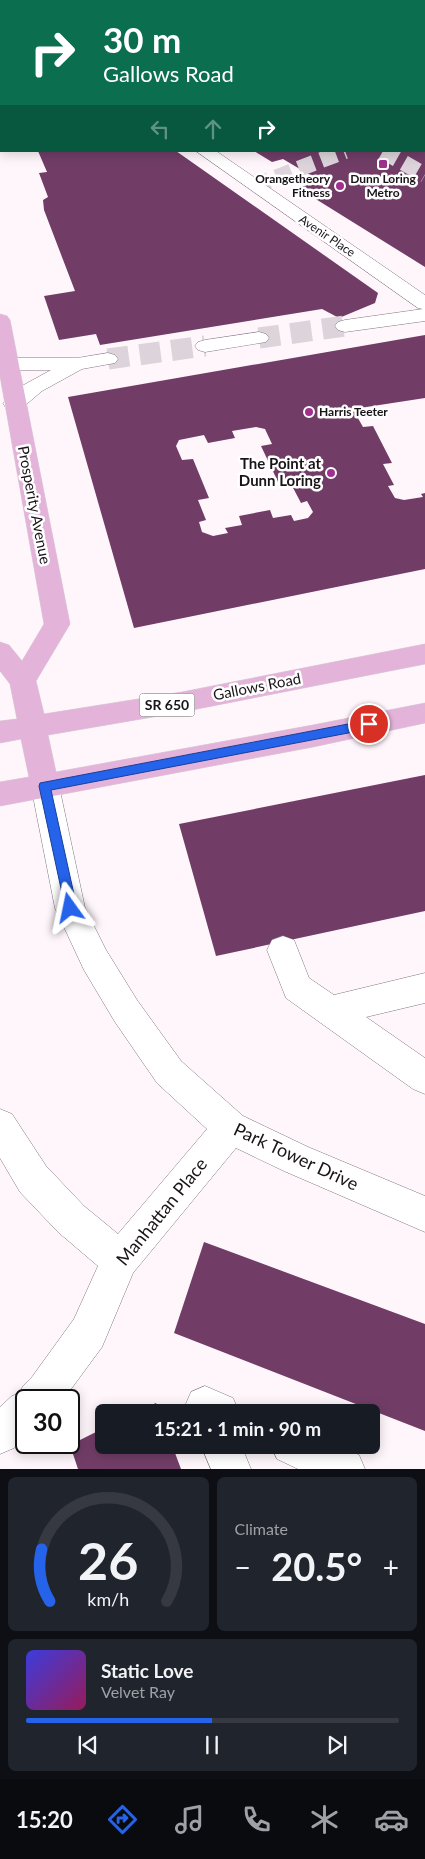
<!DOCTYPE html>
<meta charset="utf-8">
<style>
:root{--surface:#171b24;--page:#20242c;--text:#f1f3f6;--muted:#9ea1a6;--line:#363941;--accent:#2563eb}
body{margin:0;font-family:Lato,sans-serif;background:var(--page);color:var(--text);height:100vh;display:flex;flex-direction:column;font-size:19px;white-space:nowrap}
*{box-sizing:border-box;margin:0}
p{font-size:16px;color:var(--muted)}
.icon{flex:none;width:28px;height:28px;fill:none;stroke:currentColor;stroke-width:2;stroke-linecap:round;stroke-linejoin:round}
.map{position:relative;height:1469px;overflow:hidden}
.sheet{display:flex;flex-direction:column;gap:8px;padding:8px;background:#0d0f14;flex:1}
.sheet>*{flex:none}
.hud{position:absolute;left:0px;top:0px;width:425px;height:152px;box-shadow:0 2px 12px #0003;background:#0b6e4f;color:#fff;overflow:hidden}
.speed{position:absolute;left:15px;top:1389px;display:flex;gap:10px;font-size:25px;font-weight:700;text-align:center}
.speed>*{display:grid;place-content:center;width:65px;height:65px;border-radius:50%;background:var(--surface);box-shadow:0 2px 12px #0003;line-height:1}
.speed .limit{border:2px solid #111;border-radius:8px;background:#fff;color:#111}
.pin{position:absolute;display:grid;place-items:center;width:42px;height:42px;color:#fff;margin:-21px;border:2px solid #fff;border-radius:50%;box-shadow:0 1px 5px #0007}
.me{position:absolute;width:55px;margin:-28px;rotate:348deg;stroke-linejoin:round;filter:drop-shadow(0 0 4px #0008)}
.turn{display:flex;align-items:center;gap:18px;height:105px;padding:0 20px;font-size:22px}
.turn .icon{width:65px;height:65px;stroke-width:2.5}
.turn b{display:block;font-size:35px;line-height:42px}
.lanes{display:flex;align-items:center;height:48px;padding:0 20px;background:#0003;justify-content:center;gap:25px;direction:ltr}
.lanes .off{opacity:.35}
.big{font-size:38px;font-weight:700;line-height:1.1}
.sheet .card{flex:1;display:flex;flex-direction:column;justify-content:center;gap:8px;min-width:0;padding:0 18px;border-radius:8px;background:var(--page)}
.sheet .dial{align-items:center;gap:0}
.dial svg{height:130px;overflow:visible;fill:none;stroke:var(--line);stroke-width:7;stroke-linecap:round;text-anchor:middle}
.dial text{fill:var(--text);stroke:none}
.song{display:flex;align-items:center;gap:15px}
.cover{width:60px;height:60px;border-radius:8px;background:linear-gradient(135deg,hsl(240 70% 55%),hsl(330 70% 35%))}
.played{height:5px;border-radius:2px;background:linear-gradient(90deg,var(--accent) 50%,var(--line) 50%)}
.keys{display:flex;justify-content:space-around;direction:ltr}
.heat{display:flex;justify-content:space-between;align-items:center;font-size:28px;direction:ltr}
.sheet .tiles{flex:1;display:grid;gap:8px;grid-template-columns:1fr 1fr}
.card:last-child{grid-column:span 2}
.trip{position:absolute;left:95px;top:1404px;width:285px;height:50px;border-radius:8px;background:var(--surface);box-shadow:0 2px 12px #0003;font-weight:700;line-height:50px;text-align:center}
.tabs{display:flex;height:80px;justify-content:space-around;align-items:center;background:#090b0e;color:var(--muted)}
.tabs .icon{width:35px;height:35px}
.tabs .selected{color:var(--accent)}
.tabs b{font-size:22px;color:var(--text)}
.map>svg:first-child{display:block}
</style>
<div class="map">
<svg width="425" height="1469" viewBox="0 0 425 1469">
<rect width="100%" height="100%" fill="#fff6fc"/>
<g fill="#713d67" fill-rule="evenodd">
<path d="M38,151H176L378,293L375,303L339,318L322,309L100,345L96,334L59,340L44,296L75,291L44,210L43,200L48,197L39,173L47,172Z"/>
<path d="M254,151H425V267L298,188L320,181L283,159L272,162Z"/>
<path d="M425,335V398L360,408L355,413L363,427L373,426L392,463L383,464L394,485L388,486L395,498L404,500L423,497L421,494L425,493V569L134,628L68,397ZM256,427L265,429L272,444L261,446L279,484L290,482L301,503L307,501L313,512L308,518L294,521L291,515L273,518L270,510L239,516L242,525L225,528L228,533L213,536L202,532L199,522L206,520L198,500L209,498L193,459L182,460L176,446L179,440L204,435L208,443L235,438L232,431Z"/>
<path d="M425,775V911L216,956L179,824Z"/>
<path d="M204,1242L425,1324V1431L174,1333Z"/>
<path d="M156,1403L160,1412H136Z"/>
<path d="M104,1428V1445H172L181,1469H78L70,1445Z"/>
</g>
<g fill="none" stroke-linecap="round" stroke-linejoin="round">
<g stroke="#dcd4da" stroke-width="16" stroke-dasharray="16 8" stroke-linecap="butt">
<path d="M383,151L425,175"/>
<path d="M254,186L345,151"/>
</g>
<g stroke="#dcd4da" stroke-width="21" stroke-dasharray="21 11" stroke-linecap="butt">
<path d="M259,338L345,326"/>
<path d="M108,359L205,346"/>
</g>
<defs>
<g id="minor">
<rect x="0" y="100" width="1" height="10"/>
<rect x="424" y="122" width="1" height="10"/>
<path d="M196,151H216L425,295V321L345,332L338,330L335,326L338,322L345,320L423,309L418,308Z"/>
<path d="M259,332L266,334L269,338L266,342L205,352L198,350L195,346L198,342L205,340Z"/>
<path d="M108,353L115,355L118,359L115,363L82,369L42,391L22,408L14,410L6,408L3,403L20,387L51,370H10L3,368L0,365L3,360L10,358H77Z"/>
<path d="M45,775L55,778L59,786L85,908L106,950L137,1000L181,1061L243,1116L308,1147L425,1196V1232L284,1171L236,1148L133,1273L102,1347L63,1400H26V1437L14,1448L0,1454V1407L12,1396L20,1393L23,1386L32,1377L74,1319L98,1266L58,1232L20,1192L0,1158V1109L12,1114L46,1166L84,1206L118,1234L207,1129L157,1083L115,1022L84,970L55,908L31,786L35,778Z"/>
<path d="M283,936L294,940L309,978L334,995L425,973V1003L366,1017L425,1058V1094L413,1089L286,998L267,950L272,940Z"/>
<path d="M205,1386L233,1398L239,1412H188L185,1406L191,1392Z"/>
<path d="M201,1445H241L251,1469H211Z"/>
<path d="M271,1445H338L359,1455L365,1469H298L277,1459Z"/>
</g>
<path id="major" d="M0,314L7,316L10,320L70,624L36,681L44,714L182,692L425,644V664L182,712L48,735L56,772L313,725L425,703V723L313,747L0,806V782L29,777L21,739L0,743V721L17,719L10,684L0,671V642L9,645L22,661L44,624L0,376Z"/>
<g id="highway">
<path d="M316,0H331L332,1H317Z"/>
<path d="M370,0H385L386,1H371Z"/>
<rect x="424" y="18" width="1" height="8"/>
<path d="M425,43V53H424V44Z"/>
</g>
</defs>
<use href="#minor" stroke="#82767f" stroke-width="1"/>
<use href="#major" stroke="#d6d5d5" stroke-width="1"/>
<use href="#highway" stroke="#d6d5d5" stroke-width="1"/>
<use href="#minor" fill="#fff" fill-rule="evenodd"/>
<use href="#major" fill="#e3b3da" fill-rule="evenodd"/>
<use href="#highway" fill="#d081c1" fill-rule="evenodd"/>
<path stroke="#393338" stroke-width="2.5" d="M411,0L413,1"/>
</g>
<path fill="#2563eb" stroke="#184099" d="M369,720L375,724L369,729L51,790L77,908L75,912L70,913L66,912L39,786L40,783Z"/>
<g fill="#9f308f" stroke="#fff" stroke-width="2">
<rect x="378" y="159" width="10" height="10" rx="2.5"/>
<circle cx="340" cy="186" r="5"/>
<circle cx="309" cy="412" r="5"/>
<circle cx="331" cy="473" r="5"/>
</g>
<g text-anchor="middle" stroke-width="5" stroke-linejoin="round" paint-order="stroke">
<g font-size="12" font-weight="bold" fill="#191418" stroke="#fff" text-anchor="end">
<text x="330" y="183">Orangetheory<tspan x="330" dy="14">Fitness</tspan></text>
<text x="383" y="183" text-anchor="middle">Dunn Loring<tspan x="383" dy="14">Metro</tspan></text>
<text x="319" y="416" text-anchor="start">Harris Teeter</text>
</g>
<g font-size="12" fill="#191418" stroke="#fff">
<text transform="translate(327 236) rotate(34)" y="4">Avenir Place</text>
</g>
<rect fill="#fff" stroke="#5e5a5d" stroke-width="1" x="139.5" y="693.5" width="55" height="23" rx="4"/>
<g font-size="14" font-weight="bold" fill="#191418">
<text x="167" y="710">SR 650</text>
</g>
<g font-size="15" font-weight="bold" fill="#191418" stroke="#fff" text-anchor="end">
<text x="321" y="469">The Point at<tspan x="321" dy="17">Dunn Loring</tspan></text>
</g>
<g font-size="15" fill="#191418" stroke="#fff">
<text transform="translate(34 505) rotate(79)" y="5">Prosperity Avenue</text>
<text transform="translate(257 687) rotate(-11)" y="5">Gallows Road</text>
</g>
<g font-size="18" fill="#191418" stroke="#fff">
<text transform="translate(296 1157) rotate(25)" y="6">Park Tower Drive</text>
<text transform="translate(162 1212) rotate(-51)" y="6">Manhattan Place</text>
</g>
</g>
</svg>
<div class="speed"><div class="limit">30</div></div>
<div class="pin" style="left:369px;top:724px;background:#d93025"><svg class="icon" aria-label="arrive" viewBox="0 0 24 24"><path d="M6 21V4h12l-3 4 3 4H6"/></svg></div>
<svg class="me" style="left:70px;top:908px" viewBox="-20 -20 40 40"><path d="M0-17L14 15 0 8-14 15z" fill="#2563eb" stroke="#fff" stroke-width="4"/></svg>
<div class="trip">15:21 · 1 min · 90 m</div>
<div class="hud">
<div class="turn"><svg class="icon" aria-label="right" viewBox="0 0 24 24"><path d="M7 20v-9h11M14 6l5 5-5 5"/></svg><div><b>30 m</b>Gallows Road</div></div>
<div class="lanes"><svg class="icon off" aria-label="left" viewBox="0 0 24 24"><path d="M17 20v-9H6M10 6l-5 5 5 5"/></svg><svg class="icon off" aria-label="ahead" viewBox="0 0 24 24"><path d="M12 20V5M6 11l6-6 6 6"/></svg><svg class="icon" aria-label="right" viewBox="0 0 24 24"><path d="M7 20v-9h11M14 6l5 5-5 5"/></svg></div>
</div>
</div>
<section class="sheet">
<div class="tiles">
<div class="card dial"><svg viewBox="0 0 100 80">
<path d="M14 69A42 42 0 1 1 86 69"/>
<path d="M14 69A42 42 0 0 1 9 37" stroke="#2563eb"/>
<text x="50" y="56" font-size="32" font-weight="700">26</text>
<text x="50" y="72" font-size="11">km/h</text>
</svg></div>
<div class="card"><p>Climate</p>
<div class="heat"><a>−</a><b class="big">20.5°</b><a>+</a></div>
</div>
<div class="card">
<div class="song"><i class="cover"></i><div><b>Static Love</b><p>Velvet Ray</p></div></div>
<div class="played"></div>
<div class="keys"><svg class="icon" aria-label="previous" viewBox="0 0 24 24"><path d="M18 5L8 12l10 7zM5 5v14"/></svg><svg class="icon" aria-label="pause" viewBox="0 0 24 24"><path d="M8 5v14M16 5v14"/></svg><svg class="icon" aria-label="next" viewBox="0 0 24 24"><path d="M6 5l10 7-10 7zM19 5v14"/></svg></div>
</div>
</div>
</section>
<nav class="tabs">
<b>15:20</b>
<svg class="icon selected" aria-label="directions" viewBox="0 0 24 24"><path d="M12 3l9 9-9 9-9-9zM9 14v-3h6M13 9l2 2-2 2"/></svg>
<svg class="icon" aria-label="music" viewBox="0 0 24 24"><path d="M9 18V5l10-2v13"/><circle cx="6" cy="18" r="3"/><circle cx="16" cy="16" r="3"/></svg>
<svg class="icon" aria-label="phone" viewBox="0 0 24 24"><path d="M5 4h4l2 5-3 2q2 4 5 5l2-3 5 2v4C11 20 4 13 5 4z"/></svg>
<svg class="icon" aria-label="climate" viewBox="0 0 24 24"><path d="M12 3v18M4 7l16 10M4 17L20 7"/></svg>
<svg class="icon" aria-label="car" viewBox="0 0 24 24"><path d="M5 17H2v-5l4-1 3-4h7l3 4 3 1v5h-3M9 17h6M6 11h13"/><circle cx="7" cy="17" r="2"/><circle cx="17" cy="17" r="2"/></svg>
</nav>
